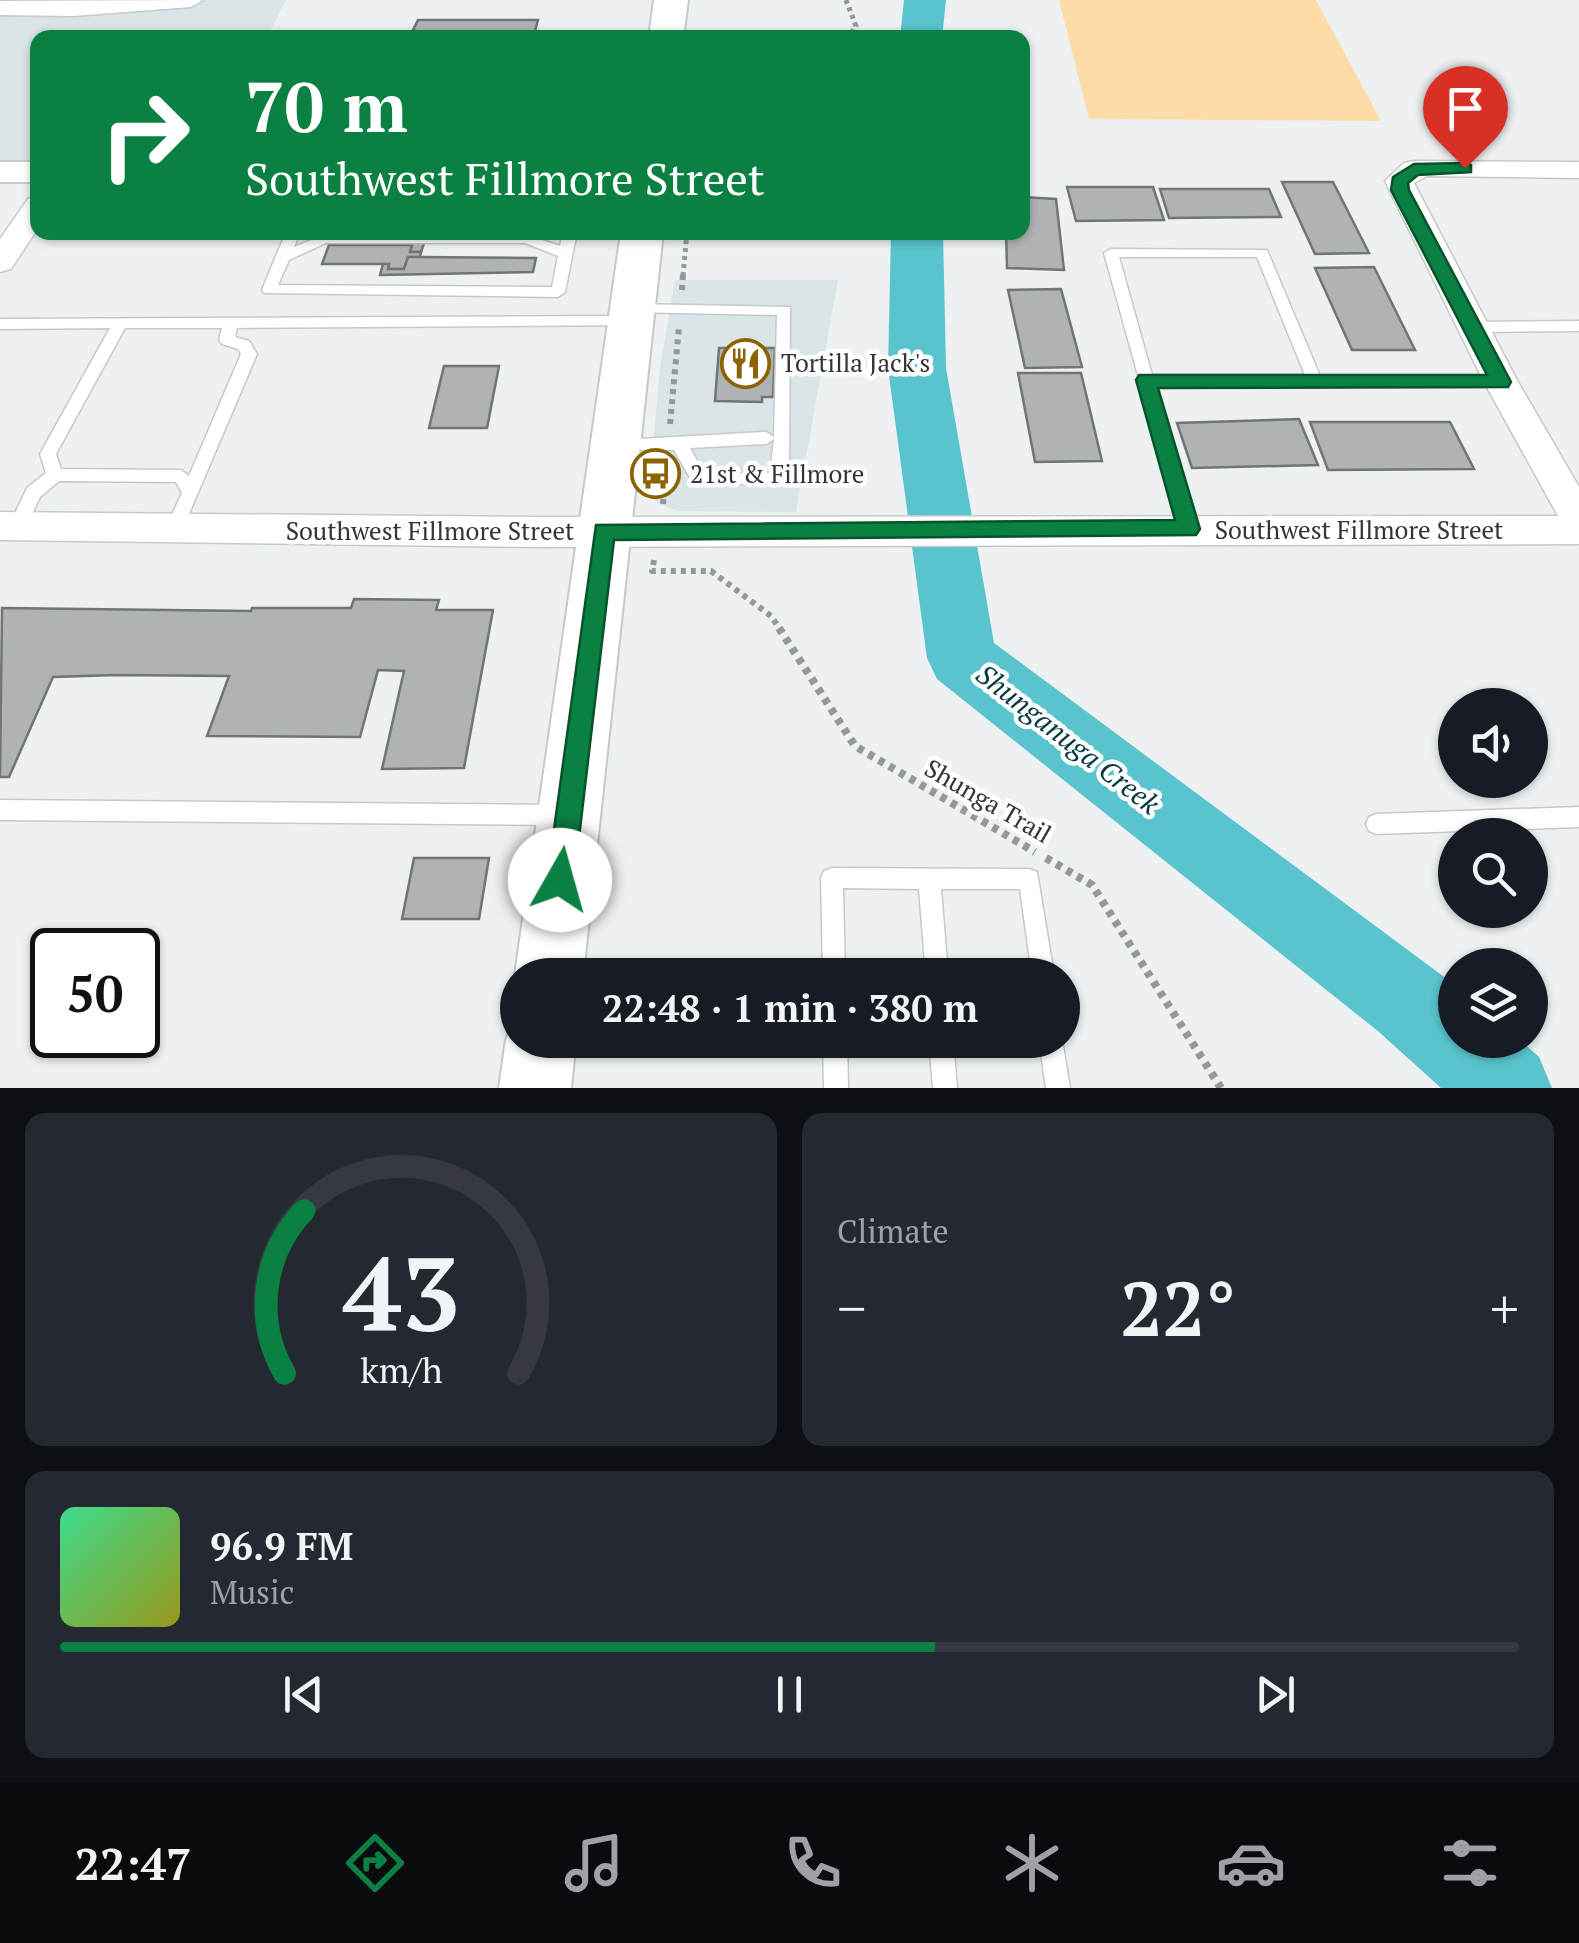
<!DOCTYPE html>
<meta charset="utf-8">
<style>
:root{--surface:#171b24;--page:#242831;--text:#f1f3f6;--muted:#9ea1a6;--line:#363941;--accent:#0b8043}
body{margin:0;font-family:"PT Serif",serif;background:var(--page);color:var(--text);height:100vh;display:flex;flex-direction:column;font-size:38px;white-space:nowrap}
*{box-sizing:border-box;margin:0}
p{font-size:32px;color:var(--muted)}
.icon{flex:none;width:55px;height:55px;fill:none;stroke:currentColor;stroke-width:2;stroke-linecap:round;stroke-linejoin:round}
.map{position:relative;height:1088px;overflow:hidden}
.side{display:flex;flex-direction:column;gap:25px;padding:25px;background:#0d0f14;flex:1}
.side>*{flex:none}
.guide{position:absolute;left:30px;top:30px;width:1000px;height:210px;border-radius:20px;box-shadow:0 2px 8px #0004;background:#0b8043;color:#fff;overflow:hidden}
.fabs{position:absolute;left:1438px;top:688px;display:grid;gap:20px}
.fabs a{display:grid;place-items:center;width:110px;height:110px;border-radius:50%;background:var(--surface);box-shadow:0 2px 8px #0004;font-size:50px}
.speed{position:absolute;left:30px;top:928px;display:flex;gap:20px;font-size:50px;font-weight:700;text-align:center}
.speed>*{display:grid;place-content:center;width:130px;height:130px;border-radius:50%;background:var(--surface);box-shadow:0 2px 8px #0004;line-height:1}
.speed .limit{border:5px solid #111;border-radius:15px;background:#fff;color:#111}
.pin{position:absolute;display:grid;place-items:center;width:85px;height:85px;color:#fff;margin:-102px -42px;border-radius:50% 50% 50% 0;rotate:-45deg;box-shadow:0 0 10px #0007}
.pin .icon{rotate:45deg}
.me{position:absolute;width:110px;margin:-55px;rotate:7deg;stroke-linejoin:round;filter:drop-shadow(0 0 8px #0008)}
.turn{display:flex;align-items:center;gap:35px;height:210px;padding:0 50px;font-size:45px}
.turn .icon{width:130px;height:130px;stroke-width:2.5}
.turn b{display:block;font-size:70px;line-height:85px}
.big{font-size:75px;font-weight:700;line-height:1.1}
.side .card{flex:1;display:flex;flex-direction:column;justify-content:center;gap:15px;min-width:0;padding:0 35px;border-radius:20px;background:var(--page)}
.side .dial{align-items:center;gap:0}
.dial svg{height:260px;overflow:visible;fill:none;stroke:var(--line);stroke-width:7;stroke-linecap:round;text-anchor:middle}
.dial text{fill:var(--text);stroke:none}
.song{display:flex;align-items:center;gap:30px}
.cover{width:120px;height:120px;border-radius:15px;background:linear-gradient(135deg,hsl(150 70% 55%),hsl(60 70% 35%))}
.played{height:10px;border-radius:5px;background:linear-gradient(90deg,var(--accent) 60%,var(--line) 60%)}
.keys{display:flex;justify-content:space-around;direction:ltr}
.heat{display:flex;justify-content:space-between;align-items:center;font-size:55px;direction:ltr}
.side .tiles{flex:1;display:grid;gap:25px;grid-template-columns:1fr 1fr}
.card:last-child{grid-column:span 2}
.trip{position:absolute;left:500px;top:958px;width:580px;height:100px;border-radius:50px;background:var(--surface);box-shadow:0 2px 8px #0004;font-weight:700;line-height:100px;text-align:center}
.dock{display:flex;height:160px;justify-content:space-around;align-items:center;background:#090b0e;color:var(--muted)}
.dock .icon{width:70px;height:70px}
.dock .active{color:var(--accent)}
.dock b{font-size:45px;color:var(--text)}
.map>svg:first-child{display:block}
</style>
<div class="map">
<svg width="1579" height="1088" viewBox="0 0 1579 1088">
<rect width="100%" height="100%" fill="#edf1f1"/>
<g fill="#d9e5e6">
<path d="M0,0H286L267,37L38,38L37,162H0Z"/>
<path d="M675,280H838L796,512L677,511L659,504L649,491L660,368Z"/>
</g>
<path fill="#fddca9" d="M1059,0H1316L1381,121L1089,119Z"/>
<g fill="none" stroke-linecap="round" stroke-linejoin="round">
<g fill="#59c4cd" fill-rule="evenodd">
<path d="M904,0H946L942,38H900Z"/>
<path d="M891,232H943L946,368L994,643L1455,985V1040H1520L1539,1057L1552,1088H1441L1379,1032L937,679L927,658L888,368Z"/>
</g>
</g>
<g fill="#afb3b3" stroke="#717575" stroke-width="2.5">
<path d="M418,20H538L533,38H425L429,36L413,30Z"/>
<path d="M1282,182H1333L1369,253L1315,254Z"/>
<path d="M1067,187H1153L1164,220L1076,221Z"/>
<path d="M1160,189H1269L1281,217L1169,218Z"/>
<path d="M1022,197L1056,199L1064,270L1007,268L1006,232H1022Z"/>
<path d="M322,232H541L427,235L421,252H410L412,245H391L394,234Z"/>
<path d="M329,245H412L410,252H421L420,257H408L404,269H388L389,264H322Z"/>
<path d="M408,257H420L536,258L533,272L380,275L383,264H389L388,269H404Z"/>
<path d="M1374,267L1415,350H1352L1315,268Z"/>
<path d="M1061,289L1082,367L1025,368L1008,290Z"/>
<path d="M719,348H775L773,397H762V402L715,401Z"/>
<path d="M444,366H499L487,428H429Z"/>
<path d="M1018,373H1081L1102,461L1035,462Z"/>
<path d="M1299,419L1318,465L1192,468L1177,423Z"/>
<path d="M1310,422H1450L1474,469L1328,470Z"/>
<path d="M354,599L439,600L436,610H493L464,768L382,769L404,671L378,670L360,737L207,736L229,676L116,675L53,677L9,777H0L2,608L251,611L252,608H351Z"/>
<path d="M414,858H489L479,919H402Z"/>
</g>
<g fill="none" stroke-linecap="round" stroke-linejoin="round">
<defs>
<g id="service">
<path d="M286,232H300L294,247L324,235H526L560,246L563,232H577L565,292L558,297L264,293L262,290ZM326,243H525L558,256L552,287L278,285L289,260Z"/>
<path d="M1111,249L1267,250L1320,376L1501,377L1509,382L1501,387L1155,386L1197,529L1194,534H1182L1104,253ZM1119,257H1257L1305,375H1152Z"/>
<path d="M633,304L790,307L789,469L781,483L699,485L693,483L674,450H614L612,446L620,440L766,432L774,437L777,315L628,312L626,309ZM774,439L770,473H704L690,448L766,444Z"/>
<path d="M631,316L638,321L636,325L237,328L235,337L249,341L257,354L180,535H168L165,530L182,493L176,482L59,481L40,497L24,531H12L9,526L27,488L46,473L40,454L110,328L0,329V319ZM125,328H222L219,340L222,344L238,349L241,354L189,476L181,470L61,469L56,454Z"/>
<path d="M1579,321V331L1472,332L1465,327L1472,322Z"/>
<path d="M0,800L559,805L566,808L569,815L566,822L559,825L0,820Z"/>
<path d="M1579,807V827L1376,834L1369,831L1366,824L1369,817L1376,814Z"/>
<path d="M832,868L1029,869L1037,872L1054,975H1032L1020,889H941L948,975H926L919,889L843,888L845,975H823L821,878L824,871Z"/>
<path d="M823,1040H847L848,1088H824Z"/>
<path d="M929,1040H953L957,1088H933Z"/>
<path d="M1039,1040H1062L1070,1088H1046Z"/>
</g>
<g id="minor">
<path d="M203,0L191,7L73,16L0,15V1Z"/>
<path d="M1414,161L1579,162V178L1427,176L1414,183L1518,382L1579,487V544L537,547L0,540V512L537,517L1558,516L1484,382L1385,181L1404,163Z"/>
<path d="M38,196V228L11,269L0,272V239L28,199Z"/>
</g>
<rect id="tertiary" x="0" y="162" width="38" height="20"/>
<g id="secondary">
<path d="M654,0H688L683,38H649Z"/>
<path d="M621,232H663L583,975H518V981L515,975Z"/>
<path d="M516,1015L518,1040H576L571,1088H499L506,1040Z"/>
</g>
</defs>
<use href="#service" stroke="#c5c9ca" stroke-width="3"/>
<use href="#minor" stroke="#c5c9ca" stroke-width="3"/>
<use href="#tertiary" stroke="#c5c9ca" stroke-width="4"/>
<use href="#secondary" stroke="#c5c9ca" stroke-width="4"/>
<g stroke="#949898" stroke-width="5" stroke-dasharray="4 4" stroke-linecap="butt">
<path d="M846,0L856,26L848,38"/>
<path d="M683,276L687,232"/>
</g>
<g stroke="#949898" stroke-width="6" stroke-dasharray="5 5" stroke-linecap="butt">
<path d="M682,290L683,273"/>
<path d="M670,424L679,327"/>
<path d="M663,504L666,471"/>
<path d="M654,560L652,571H711L771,616L781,631"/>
</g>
<g stroke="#949898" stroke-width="8" stroke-dasharray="6 6" stroke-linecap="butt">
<path d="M779,628L855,746L1035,852"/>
<path d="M1046,858L1092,885L1221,1088"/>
</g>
<use href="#service" fill="#fff" fill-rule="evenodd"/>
<use href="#minor" fill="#fff" fill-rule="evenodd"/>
<use href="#tertiary" fill="#fff" fill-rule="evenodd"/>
<use href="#secondary" fill="#fff" fill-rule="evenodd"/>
</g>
<path fill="#0b8043" stroke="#07532c" stroke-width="2.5" d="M1465,163L1471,165V172L1418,175L1408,183L1409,190L1511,382L1508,387L1158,388L1200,529L1196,535L614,540L574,880L570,889L560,893L551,889L547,880L596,525L1175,520L1136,380L1139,375H1487L1391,190L1393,177L1414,164Z"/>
<defs>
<symbol id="restaurant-ring" viewBox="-11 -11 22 22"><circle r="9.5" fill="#fff" stroke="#8c6205" stroke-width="1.5"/><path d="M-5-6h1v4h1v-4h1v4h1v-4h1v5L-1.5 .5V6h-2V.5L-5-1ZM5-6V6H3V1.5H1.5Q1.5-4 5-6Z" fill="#8c6205"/></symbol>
<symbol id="bus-ring" viewBox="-11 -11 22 22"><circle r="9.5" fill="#fff" stroke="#8c6205" stroke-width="1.5"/><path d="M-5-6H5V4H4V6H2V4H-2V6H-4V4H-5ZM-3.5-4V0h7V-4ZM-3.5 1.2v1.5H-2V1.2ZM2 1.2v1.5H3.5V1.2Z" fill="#8c6205"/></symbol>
</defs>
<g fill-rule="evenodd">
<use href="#restaurant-ring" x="718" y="336" width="55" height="55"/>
<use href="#bus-ring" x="628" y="446" width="55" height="55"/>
</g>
<g text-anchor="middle" stroke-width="9" stroke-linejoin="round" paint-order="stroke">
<g font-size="25" fill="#343636" stroke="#fff" text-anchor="start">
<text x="781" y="372">Tortilla Jack's</text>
<text x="690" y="483">21st &amp; Fillmore</text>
</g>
<g font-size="25" fill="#343636" stroke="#fff">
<text x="1359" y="539">Southwest Fillmore Street</text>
<text x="430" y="540">Southwest Fillmore Street</text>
<text transform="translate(988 801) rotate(30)" y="9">Shunga Trail</text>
</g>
<g font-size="28" font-style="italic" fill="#063b3f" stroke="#fff">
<text transform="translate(1068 739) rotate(38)" y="10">Shunganuga Creek</text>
</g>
</g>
</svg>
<div class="fabs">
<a><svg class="icon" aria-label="sound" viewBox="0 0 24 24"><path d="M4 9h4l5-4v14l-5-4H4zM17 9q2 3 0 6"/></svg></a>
<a><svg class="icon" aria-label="search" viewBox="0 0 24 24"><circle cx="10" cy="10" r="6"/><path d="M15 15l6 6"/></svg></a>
<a><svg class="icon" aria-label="layers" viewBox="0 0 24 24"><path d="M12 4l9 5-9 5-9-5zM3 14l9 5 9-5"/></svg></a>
</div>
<div class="speed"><div class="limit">50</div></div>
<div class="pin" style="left:1465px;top:168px;background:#d93025"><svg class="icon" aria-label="arrive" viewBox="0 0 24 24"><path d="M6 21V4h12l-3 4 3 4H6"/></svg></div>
<svg class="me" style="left:560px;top:880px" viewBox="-20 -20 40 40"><circle r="19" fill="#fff"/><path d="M0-13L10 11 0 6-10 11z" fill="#0b8043"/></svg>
<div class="trip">22:48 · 1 min · 380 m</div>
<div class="guide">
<div class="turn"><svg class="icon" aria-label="right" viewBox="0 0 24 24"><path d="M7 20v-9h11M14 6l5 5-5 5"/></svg><div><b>70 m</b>Southwest Fillmore Street</div></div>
</div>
</div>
<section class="side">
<div class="tiles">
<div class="card dial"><svg viewBox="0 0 100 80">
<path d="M14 69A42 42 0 1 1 86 69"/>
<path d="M14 69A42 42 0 0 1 20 19" stroke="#0b8043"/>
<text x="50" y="56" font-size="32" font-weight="700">43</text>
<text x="50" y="72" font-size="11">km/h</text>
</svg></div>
<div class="card"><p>Climate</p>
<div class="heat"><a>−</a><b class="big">22°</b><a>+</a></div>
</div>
<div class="card">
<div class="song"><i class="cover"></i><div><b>96.9 FM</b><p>Music</p></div></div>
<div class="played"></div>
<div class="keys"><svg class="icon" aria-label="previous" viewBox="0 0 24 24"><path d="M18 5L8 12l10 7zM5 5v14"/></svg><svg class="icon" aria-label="pause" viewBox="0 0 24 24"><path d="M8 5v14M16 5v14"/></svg><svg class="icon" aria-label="next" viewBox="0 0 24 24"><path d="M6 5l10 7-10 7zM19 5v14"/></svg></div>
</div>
</div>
</section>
<nav class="dock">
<b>22:47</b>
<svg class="icon active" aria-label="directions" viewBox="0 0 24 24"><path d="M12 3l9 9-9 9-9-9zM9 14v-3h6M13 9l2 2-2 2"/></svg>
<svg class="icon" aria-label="music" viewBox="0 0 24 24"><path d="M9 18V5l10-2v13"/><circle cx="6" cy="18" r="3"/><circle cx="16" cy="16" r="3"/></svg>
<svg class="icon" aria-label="phone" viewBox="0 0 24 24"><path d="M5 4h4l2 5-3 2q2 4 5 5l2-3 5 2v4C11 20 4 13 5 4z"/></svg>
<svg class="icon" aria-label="climate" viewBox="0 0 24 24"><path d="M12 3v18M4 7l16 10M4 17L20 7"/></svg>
<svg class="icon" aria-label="car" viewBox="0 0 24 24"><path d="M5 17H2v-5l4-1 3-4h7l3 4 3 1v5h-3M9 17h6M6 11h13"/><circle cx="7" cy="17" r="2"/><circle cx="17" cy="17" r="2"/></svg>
<svg class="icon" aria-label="filters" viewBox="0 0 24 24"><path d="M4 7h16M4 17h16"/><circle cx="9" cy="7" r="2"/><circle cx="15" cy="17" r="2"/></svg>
</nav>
